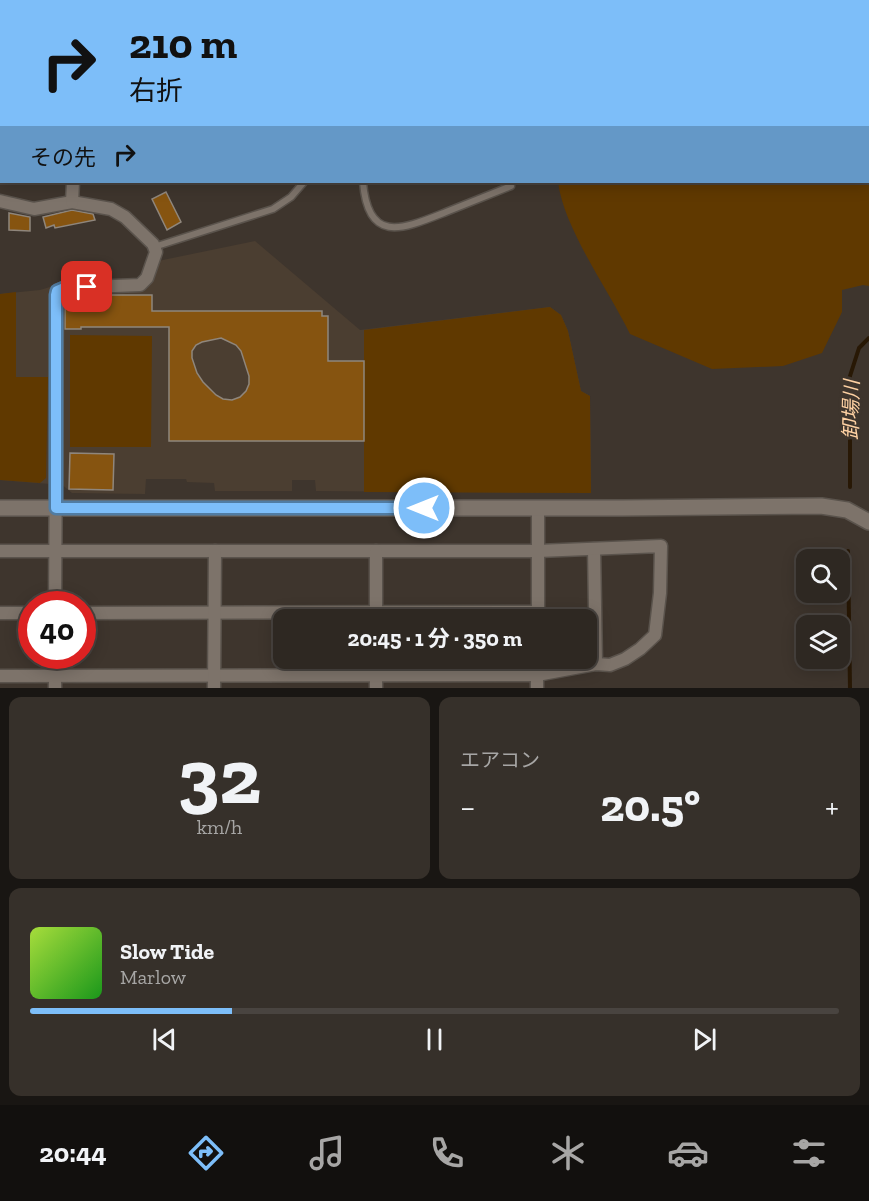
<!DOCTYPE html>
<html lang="ja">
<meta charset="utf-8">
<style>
:root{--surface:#2e2822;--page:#36302a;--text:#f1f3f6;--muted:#a7a6a5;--line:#494440;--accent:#7dbef9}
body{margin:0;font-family:"Zilla Slab","Noto Sans JP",serif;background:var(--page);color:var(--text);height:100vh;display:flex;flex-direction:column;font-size:22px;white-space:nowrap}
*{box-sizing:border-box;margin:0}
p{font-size:20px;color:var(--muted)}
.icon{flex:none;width:33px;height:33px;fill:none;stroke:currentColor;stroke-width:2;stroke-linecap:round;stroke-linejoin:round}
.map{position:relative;height:688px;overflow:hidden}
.details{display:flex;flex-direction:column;gap:9px;padding:9px;background:#191613;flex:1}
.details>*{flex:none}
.hud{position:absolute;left:0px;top:0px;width:870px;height:183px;box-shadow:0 3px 15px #0003,0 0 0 2px var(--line);background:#7dbef9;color:#111;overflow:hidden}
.controls{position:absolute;left:796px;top:549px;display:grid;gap:12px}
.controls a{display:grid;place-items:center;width:54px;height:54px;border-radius:12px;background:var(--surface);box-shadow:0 3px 15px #0003,0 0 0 2px var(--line);font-size:30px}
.speed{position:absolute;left:18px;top:591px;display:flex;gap:12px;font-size:30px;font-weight:700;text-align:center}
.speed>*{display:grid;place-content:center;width:78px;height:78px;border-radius:50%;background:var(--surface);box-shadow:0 3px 15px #0003,0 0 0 2px var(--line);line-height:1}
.speed .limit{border:9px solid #d22;background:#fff;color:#111}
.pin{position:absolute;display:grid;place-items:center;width:51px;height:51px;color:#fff;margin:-26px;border-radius:12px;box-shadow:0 3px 9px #0006}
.me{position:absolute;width:66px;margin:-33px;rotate:270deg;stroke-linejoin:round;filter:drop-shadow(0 0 4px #0008)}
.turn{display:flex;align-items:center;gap:21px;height:126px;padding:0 30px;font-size:27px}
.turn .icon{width:78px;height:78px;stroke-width:2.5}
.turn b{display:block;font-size:42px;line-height:51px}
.then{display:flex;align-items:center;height:57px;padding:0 30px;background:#0003;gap:12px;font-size:22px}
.big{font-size:45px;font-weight:700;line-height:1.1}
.details .widget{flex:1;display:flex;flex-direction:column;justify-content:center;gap:9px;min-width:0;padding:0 21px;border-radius:12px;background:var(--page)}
.details .dial{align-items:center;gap:0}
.dial b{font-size:78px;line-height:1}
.song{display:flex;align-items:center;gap:18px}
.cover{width:72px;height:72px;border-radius:9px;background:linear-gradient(135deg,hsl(80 70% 55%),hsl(120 70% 35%))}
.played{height:6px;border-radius:3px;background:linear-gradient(90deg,var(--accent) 25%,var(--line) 25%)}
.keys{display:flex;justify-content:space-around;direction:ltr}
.heat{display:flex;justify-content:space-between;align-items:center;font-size:33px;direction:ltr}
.details .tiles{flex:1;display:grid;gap:9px;grid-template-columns:1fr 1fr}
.widget:last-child{grid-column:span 2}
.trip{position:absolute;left:273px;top:609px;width:324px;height:60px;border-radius:12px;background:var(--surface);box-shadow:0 3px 15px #0003,0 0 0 2px var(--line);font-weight:700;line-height:60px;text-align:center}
.menu{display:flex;height:96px;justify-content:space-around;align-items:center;background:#12100e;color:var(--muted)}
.menu .icon{width:42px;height:42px}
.menu .on{color:var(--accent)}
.menu b{font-size:27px;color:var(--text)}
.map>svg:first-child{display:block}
</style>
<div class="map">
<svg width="869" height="688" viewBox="0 0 869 688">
<rect width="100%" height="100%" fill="#3e352d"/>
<g fill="#4b3e31">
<path d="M255,241L360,330L550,307L561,315L568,331L581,391L590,396L591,493L316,491L315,480H292V491H215L214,483L187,482L186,479H146L145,494L72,493L60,483L59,298L65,291L147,288L158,261Z"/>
<path d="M50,287V484L0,480V294L40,290Z"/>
</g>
<g fill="#603900">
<path d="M556,0H869V286L863,285L842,290V312L822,353L783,366L712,369L630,334C608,289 564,229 558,182H868V2L555,1Z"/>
<path d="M16,292V377H48L46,478L40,483L0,480V294Z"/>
<path d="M550,307L561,315L568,331L581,391L590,396L591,493L364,492V330Z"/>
<path d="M70,335L152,336L151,447H70Z"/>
</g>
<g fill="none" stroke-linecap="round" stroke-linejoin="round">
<g stroke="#281805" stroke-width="4">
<path d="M259,2L261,0"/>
<path d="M0,119L2,120"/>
<path d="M850,487V376L859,348L869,338"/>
<path d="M848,551L850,688"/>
</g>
</g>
<g fill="#865410" stroke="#8f867c" stroke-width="1.5" fill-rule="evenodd">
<path d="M166,192L181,222L167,230L152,199Z"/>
<path d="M72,210L93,214L95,220L55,228L54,225L46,228L43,217Z"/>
<path d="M9,213L30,217V231L9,230Z"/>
<path d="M104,295H152V311H322V316H328V361H364V441H169V327H81V329H65V296ZM221,338L236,345L241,351L249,376V384L246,391L240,397L232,400L223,399L216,395L203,382L197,373L192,358V351L196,345L202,342Z"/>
<path d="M70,453L114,454L113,490L69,489Z"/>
</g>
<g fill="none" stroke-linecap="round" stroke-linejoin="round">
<defs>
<g id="service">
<path d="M363,182C368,245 403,229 446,212C468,203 489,195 511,186"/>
<path d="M154,247L273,209L291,197L304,182"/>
</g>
<g id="minor">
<path d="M248,2L249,0"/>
<path d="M0,110L2,109"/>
<path d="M0,136L2,137"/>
<path d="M0,201L34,209L72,202L111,209L125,217L153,244L156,252L147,278L140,285L64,288L57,291L55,604"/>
<path d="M72,202L73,182"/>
<path d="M594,549L596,664"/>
<path d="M0,551H538L661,546L660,593L655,635L640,649L625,659L610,665L596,664L537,675L0,676"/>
<path d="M0,613H32"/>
<path d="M82,613L538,612"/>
<path d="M538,618V509"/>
<path d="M376,619V551"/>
<path d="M55,688V656"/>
<path d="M214,688L215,551"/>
<path d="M376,688V658"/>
<path d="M537,688V658"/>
</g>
<path id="tertiary" d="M0,508H623L821,506L847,510L869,522"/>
</defs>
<use href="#service" stroke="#5a534c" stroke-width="9"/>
<use href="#minor" stroke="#5a534c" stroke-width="15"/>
<use href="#tertiary" stroke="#5a534c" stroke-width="18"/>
<use href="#service" stroke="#7d736a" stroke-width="6"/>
<use href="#minor" stroke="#7d736a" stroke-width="12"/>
<use href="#tertiary" stroke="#7d736a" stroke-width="15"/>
</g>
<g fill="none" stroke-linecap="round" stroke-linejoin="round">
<defs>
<path id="route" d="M87,287L64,288L57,291L56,295V508H424"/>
</defs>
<use href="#route" stroke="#517ca2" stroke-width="15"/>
<use href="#route" stroke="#7dbef9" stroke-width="10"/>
</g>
<g text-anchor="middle" stroke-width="6" stroke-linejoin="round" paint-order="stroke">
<g font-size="20" font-style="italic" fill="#fed1a3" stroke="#3e352d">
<text transform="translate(851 410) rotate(-89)" y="7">卸場川</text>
</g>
</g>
</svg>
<div class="controls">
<a><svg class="icon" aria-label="search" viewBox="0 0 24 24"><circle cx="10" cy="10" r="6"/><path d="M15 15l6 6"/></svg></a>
<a><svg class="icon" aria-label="layers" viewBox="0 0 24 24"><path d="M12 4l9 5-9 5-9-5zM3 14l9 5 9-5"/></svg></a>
</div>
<div class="speed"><div class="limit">40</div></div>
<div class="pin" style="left:87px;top:287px;background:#d93025"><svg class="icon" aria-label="arrive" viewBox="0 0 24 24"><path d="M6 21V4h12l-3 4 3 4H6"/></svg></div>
<svg class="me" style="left:424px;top:508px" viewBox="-20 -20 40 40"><circle r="17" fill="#7dbef9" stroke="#fff" stroke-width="3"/><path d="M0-11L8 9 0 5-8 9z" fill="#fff"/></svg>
<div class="trip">20:45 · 1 分 · 350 m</div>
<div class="hud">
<div class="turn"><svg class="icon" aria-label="right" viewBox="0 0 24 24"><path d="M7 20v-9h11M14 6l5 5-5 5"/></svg><div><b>210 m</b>右折</div></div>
<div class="then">その先<svg class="icon" aria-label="right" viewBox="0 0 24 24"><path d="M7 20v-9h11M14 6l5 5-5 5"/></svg></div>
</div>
</div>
<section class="details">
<div class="tiles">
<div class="widget dial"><b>32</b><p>km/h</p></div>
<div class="widget"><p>エアコン</p>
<div class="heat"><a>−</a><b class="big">20.5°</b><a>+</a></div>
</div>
<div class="widget">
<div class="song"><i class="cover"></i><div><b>Slow Tide</b><p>Marlow</p></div></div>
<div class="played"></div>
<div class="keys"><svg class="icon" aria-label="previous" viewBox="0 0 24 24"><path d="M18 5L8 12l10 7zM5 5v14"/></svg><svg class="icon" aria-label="pause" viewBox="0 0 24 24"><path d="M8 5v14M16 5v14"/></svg><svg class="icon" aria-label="next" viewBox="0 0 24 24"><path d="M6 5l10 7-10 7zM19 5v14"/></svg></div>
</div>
</div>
</section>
<nav class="menu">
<b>20:44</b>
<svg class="icon on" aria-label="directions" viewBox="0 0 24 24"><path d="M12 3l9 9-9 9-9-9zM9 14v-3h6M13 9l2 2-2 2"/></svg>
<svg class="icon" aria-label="music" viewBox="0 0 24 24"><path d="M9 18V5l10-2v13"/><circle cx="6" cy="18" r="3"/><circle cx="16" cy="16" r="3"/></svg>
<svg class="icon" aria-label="phone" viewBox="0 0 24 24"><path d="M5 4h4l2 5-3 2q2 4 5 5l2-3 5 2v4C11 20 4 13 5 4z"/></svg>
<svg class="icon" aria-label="climate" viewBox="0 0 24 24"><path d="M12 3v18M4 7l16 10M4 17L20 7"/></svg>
<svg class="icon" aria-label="car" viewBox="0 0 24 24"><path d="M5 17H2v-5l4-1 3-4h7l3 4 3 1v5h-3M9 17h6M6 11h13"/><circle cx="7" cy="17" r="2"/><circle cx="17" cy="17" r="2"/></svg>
<svg class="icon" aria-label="filters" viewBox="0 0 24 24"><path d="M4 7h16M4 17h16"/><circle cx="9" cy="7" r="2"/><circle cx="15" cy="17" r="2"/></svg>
</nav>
